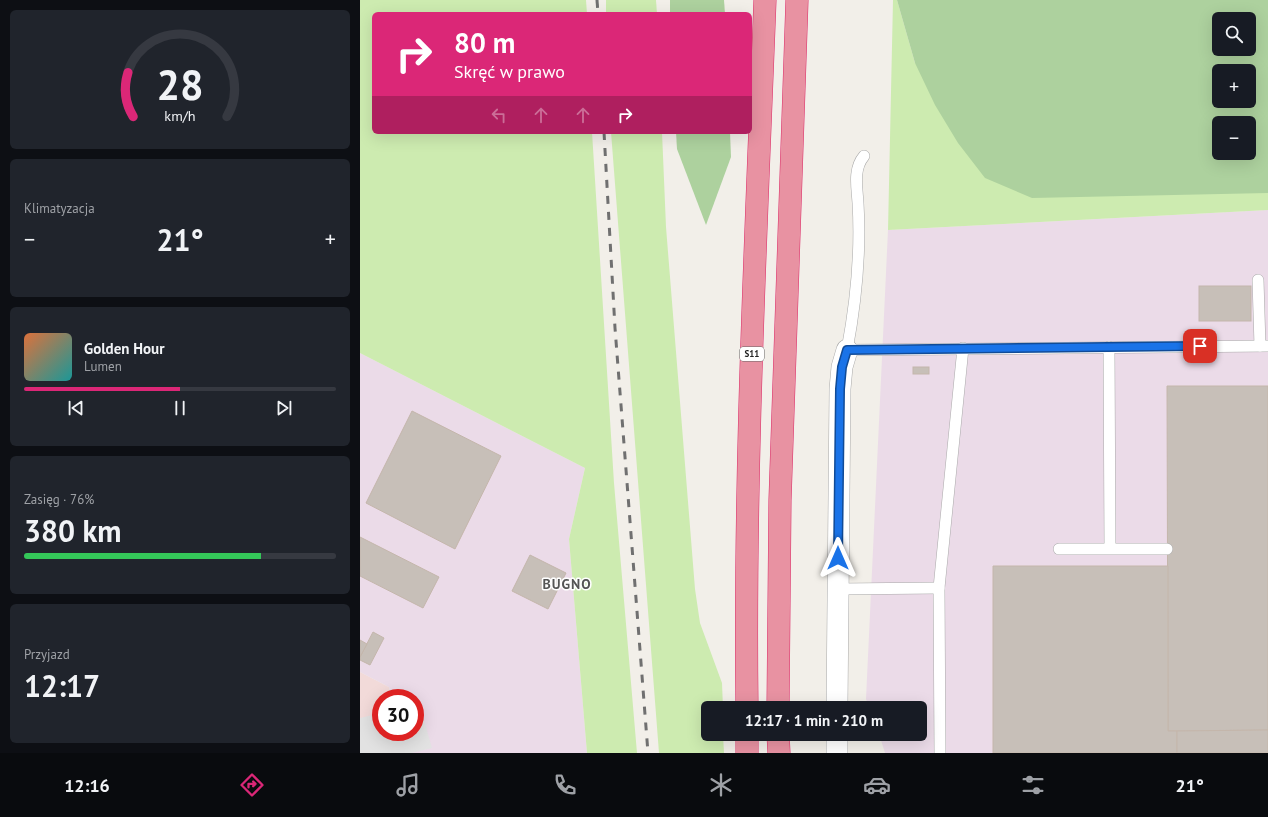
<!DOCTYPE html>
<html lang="pl">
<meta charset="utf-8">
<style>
:root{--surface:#171b24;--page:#20242c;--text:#f1f3f6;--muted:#9ea1a6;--line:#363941;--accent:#db2777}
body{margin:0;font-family:"PT Sans",sans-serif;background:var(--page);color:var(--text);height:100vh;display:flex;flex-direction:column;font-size:15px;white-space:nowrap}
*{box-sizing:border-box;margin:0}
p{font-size:13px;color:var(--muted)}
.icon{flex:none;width:22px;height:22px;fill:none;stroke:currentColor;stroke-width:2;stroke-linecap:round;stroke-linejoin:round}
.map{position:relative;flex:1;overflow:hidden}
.panel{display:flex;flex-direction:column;gap:10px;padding:10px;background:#0d0f14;width:360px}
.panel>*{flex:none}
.hud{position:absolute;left:12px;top:12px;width:380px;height:122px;border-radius:6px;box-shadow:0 4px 16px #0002;background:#db2777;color:#fff;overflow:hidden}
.tools{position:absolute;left:852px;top:12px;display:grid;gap:8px}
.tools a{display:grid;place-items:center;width:44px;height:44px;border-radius:6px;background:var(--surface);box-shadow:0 4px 16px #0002;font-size:20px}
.speed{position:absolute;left:12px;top:689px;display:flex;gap:8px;font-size:20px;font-weight:700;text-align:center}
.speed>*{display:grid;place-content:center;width:52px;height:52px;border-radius:50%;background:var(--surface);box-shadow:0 4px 16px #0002;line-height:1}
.speed .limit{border:6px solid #d22;background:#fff;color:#111}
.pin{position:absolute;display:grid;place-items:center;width:34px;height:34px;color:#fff;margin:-17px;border-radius:8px;box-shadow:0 2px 6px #0006}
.me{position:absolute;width:44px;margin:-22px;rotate:0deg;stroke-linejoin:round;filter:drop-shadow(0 0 3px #0008)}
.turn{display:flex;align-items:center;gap:14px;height:84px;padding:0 16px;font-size:18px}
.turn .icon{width:52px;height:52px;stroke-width:2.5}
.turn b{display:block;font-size:28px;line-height:34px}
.lanes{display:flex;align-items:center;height:38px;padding:0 16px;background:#0003;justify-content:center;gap:20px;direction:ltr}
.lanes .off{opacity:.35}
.big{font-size:30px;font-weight:700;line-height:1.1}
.panel .card{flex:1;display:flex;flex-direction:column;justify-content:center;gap:6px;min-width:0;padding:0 14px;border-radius:6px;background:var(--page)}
.panel .dial{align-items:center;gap:0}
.dial svg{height:104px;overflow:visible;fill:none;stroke:var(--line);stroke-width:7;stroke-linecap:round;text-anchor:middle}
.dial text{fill:var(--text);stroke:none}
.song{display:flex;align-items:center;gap:12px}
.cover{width:48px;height:48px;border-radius:6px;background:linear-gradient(135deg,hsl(20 70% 55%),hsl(180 70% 35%))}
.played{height:4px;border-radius:2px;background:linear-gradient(90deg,var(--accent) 50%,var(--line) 50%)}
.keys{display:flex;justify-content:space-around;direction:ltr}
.heat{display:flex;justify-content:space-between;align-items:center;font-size:22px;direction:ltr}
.charge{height:6px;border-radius:3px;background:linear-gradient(90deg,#34c759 76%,var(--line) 0)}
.trip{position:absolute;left:341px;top:701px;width:226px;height:40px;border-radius:6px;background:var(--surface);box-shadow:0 4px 16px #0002;font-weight:700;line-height:40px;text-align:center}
.tab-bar{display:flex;height:64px;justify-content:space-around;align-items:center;background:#090b0e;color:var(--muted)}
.tab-bar .icon{width:28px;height:28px}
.tab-bar .on{color:var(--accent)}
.tab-bar b{font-size:18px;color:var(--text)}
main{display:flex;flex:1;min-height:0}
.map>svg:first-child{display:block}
</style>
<main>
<section class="panel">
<div class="card dial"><svg viewBox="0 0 100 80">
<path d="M14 69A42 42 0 1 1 86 69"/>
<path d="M14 69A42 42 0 0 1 10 35" stroke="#db2777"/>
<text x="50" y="56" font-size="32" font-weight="700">28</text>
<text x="50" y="72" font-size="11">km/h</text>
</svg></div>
<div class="card"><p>Klimatyzacja</p>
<div class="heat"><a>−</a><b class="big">21°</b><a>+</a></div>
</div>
<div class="card">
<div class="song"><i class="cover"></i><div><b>Golden Hour</b><p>Lumen</p></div></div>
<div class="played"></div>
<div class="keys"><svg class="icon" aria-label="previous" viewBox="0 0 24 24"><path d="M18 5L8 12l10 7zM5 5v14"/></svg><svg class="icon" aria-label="pause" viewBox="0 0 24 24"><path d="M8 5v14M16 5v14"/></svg><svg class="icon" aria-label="next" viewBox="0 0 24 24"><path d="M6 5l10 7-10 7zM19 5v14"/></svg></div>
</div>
<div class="card"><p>Zasięg · 76%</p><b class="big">380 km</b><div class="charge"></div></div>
<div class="card"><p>Przyjazd</p><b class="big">12:17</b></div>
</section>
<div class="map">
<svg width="908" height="753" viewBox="0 0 908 753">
<rect width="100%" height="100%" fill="#f2efe9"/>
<path fill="#f2dad9" d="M0,672L29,687L32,698H21V732L0,753Z"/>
<g fill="#ebdbe8">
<path d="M908,210V753H525L519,734H560V708H509L506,699L528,230Z"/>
<path d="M0,353L225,468L209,539L227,753H47L55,732V698H32L29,687L0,672Z"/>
</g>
<g fill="#cdebb0">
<path d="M0,0H226L227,14H14V132H232L254,483L277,753H227L209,539L225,468L0,353Z"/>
<path d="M246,0H296L297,14H246Z"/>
<path d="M533,0H537L555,63L862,193H908V210L528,230Z"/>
<path d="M251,132H302L306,227L335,589L340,623L362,683L363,708H348V734H363L364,753H299Z"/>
</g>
<g fill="#add19e" fill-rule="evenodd">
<path d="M310,0H364L365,14H310Z"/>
<path d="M537,0H908V193L672,198L625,178L598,143L575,105L555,63ZM859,19H889V49H859ZM859,71H889V101H859ZM859,123H889V153H859Z"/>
<path d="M316,132H370L371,157L346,225L317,149Z"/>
</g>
<path fill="#e2e2e2" d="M59,703L72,748L52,753H0V718L21,713V732H55V704Z"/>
<g fill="#c7bfb8" stroke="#c4b6ab">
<rect x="839" y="286" width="52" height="35"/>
<rect x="553" y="367" width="16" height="7"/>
<path d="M807,386H908V730L808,731Z"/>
<path d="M52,411L141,456L95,549L6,503Z"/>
<path d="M0,537L79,577L63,608L0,576Z"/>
<path d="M170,555L206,573L188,609L152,591Z"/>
<path d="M633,566H808V731H817V753H633Z"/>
<path d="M13,632L24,638L10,665L0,660V657Z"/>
<path d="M0,640L7,644L0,657Z"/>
<path d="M908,730V753H817V731Z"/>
</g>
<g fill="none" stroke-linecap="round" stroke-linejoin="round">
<defs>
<g id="lane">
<path d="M504,156C493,169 497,187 498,203C501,252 496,302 487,350L908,346"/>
<path d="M898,280L900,346"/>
<path d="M749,347L750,548"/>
<path d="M699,549H807"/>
<path d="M478,589L579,588"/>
<path d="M580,753L579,588L603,348"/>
</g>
<g id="street">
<path d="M477,708L480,389L482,367L487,350"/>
<path d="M477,753V734"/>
</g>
<g id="highway">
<path d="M387,708C384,472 396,236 405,0"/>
<path d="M418,708L420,500L437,0"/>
<path d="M387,734V753"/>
<path d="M418,734L419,753"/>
</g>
</defs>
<use href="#lane" stroke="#a9a9a9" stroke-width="12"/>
<use href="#street" stroke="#a9a9a9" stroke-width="22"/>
<use href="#highway" stroke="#dc2a67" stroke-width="23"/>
<use href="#lane" stroke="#fff" stroke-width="11"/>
<use href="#street" stroke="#fff" stroke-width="21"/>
<use href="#highway" stroke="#e892a2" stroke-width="22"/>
<g stroke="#707070" stroke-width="3" stroke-dasharray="8 8" stroke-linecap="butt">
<path d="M237,0L238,14"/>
<path d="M244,132L255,328L288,753"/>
</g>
</g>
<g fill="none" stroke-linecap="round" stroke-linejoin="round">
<defs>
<path id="route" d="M478,558L480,389L482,367L487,350L840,346"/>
</defs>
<use href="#route" stroke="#114b97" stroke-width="10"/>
<use href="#route" stroke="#1a73e8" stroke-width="7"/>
</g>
<g text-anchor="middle" stroke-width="3" stroke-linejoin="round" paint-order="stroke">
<rect fill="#fff" stroke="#646464" stroke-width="1" x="380" y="347" width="24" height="14" rx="3"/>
<g font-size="9" font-weight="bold" fill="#222">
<text x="392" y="357">S11</text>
</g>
<g font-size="14" font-weight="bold" letter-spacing="1" fill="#555" stroke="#fff">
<text x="207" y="589">BUGNO</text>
</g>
</g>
</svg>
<div class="tools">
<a><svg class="icon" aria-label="search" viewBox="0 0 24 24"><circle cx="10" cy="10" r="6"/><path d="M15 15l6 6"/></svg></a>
<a>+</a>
<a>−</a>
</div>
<div class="speed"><div class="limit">30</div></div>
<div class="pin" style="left:840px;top:346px;background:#d93025"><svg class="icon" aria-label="arrive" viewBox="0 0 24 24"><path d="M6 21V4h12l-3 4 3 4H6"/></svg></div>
<svg class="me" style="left:478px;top:558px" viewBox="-20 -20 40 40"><path d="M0-17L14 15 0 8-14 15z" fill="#1a73e8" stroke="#fff" stroke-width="4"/></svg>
<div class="trip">12:17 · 1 min · 210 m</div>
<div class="hud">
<div class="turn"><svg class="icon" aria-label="right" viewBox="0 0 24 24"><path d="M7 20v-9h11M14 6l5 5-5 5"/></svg><div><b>80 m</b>Skręć w prawo</div></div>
<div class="lanes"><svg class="icon off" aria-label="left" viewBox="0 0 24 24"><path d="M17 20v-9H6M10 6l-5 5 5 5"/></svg><svg class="icon off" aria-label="ahead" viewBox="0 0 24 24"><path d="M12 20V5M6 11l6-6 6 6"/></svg><svg class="icon off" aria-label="ahead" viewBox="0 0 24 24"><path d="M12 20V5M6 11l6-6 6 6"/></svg><svg class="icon" aria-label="right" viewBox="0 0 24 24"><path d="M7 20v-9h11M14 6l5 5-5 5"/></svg></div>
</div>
</div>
</main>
<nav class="tab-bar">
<b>12:16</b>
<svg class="icon on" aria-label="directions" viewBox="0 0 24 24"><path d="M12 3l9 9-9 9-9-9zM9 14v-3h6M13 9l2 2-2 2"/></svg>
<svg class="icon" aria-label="music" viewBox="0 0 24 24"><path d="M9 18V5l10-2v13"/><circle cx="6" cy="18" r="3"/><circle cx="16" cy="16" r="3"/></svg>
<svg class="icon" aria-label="phone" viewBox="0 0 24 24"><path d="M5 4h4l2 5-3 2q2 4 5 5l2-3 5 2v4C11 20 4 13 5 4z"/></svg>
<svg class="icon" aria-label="climate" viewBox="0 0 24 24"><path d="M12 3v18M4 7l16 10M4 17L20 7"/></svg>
<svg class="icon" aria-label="car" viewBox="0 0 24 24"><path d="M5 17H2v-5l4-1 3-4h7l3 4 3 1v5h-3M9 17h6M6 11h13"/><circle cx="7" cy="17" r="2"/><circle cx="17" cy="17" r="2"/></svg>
<svg class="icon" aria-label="filters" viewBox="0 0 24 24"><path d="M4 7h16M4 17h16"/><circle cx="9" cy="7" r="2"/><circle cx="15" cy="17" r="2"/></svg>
<b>21°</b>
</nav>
